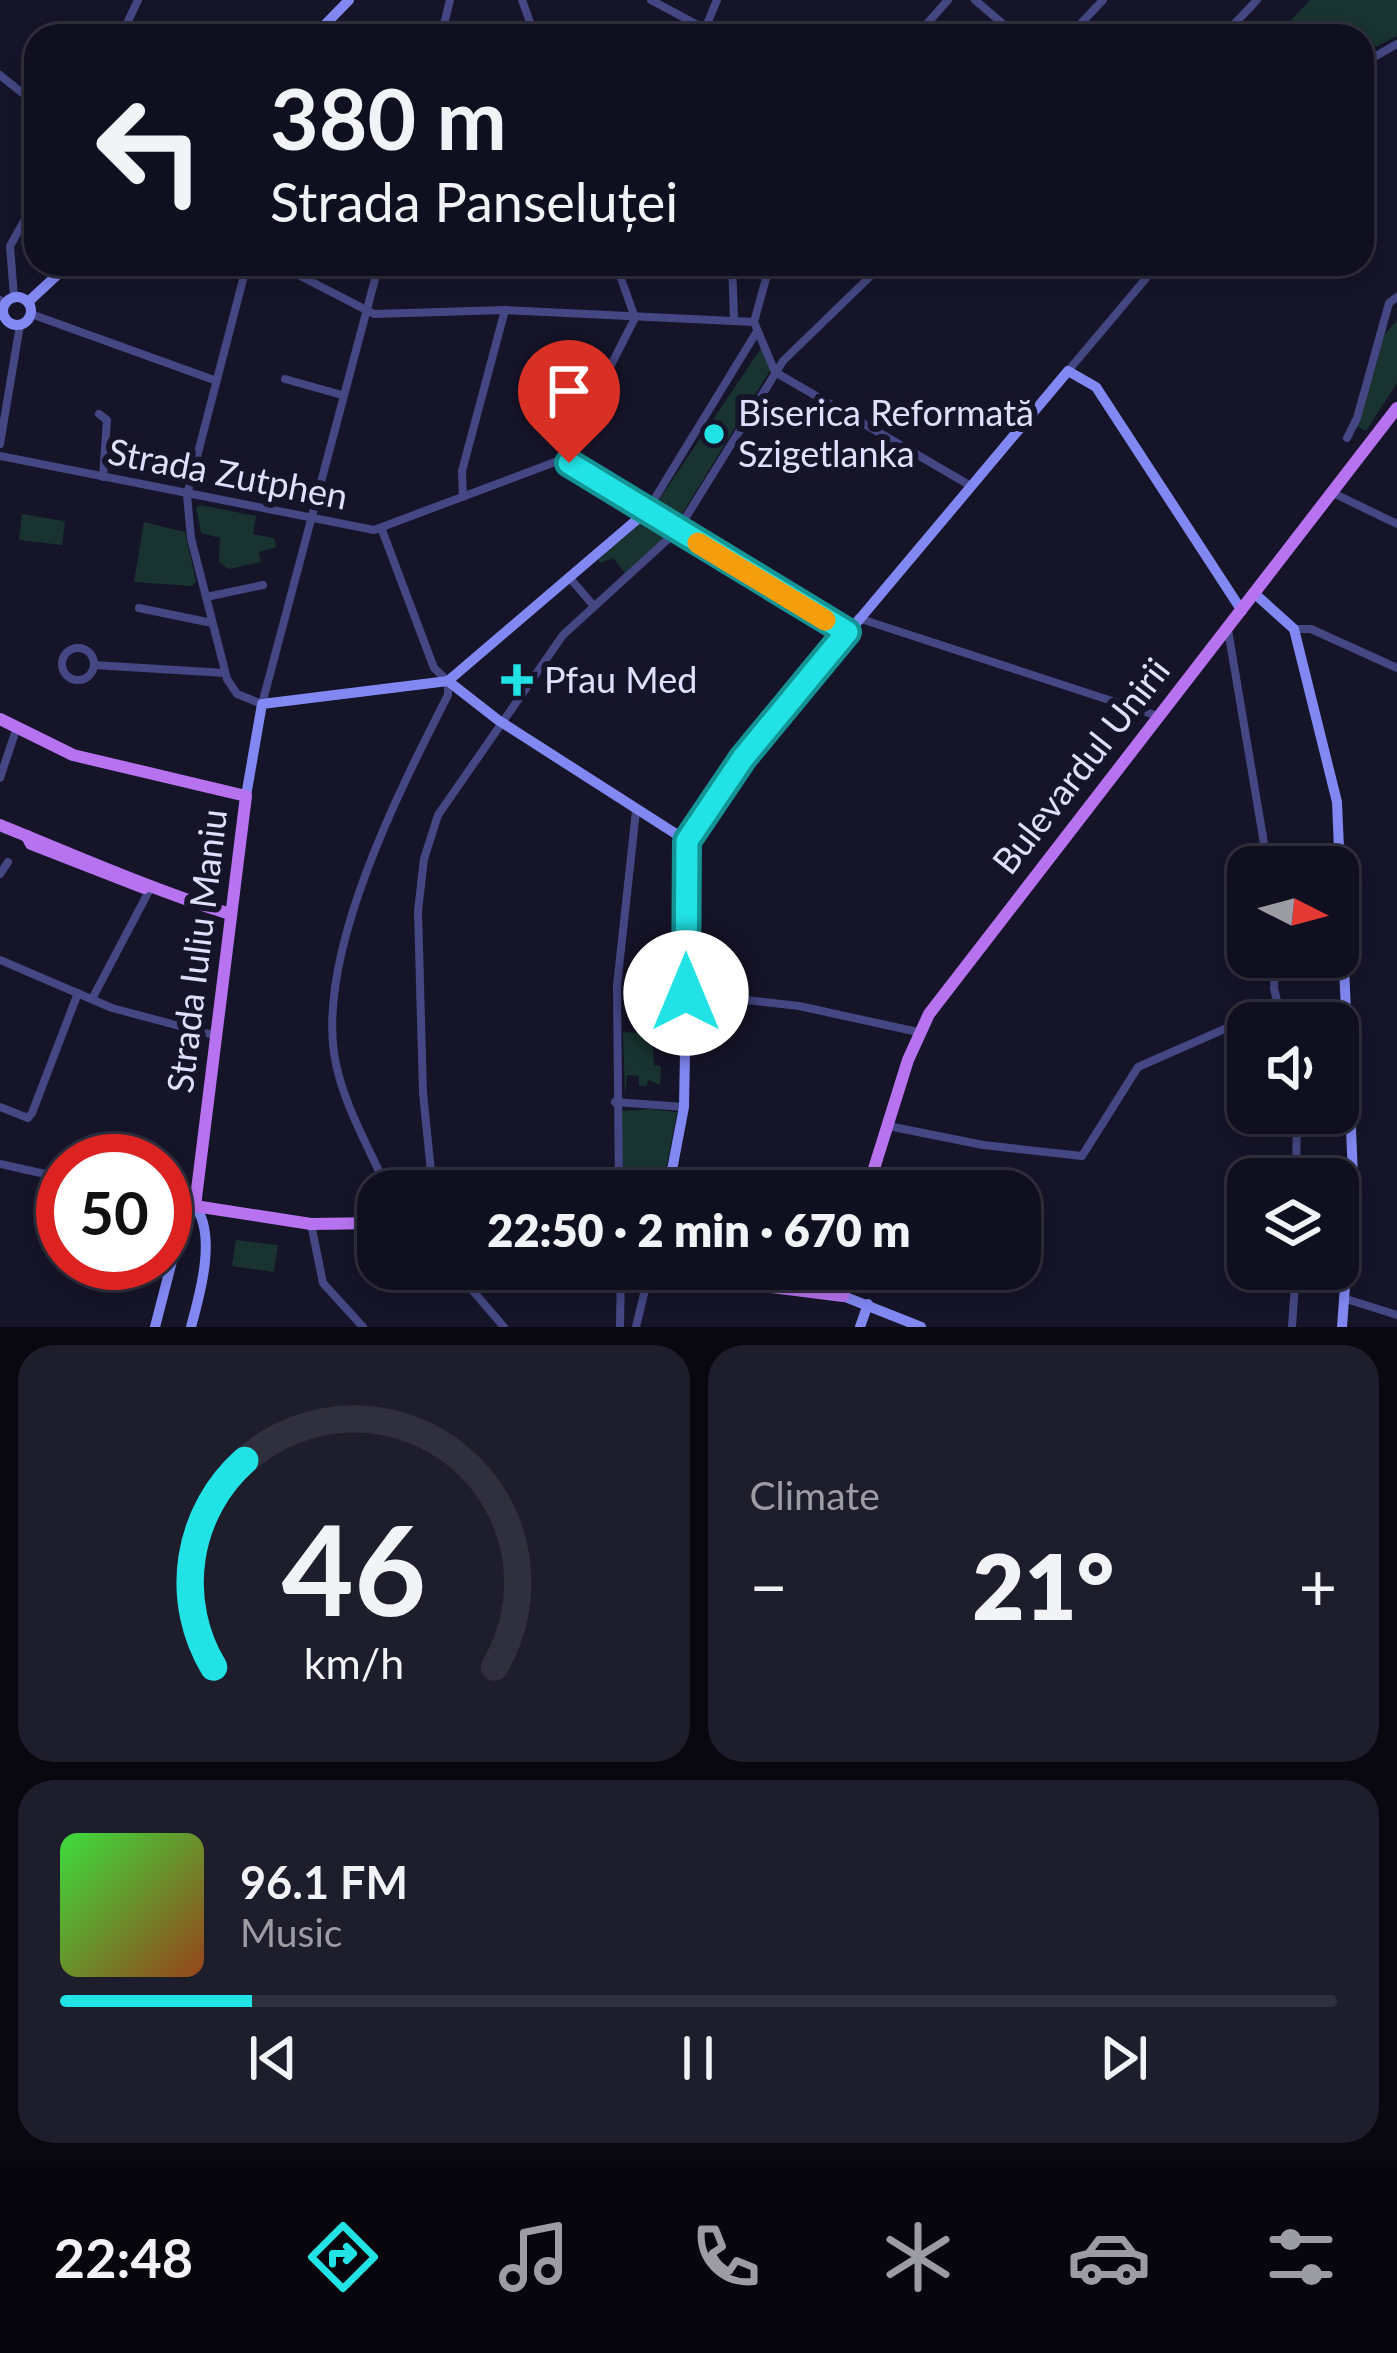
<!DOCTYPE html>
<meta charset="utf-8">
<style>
:root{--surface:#100f1f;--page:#1e1d2c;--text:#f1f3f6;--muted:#9c9ca4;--line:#302f3d;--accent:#21e3e6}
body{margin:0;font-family:Lato,sans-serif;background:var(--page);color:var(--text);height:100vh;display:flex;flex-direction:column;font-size:45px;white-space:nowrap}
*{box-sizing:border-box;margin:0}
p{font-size:39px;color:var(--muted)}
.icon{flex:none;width:66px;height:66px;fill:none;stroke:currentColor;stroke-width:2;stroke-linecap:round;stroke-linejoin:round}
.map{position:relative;height:1327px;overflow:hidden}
.details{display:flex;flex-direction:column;gap:18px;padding:18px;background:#090811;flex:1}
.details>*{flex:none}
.banner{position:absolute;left:24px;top:24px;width:1350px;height:252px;border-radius:36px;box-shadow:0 6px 18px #0003,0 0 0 3px var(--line);background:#100f1f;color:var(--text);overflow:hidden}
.needle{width:78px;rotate:96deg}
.fabs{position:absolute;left:1227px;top:846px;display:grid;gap:24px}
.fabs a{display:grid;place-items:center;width:132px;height:132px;border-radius:24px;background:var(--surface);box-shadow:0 6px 18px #0003,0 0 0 3px var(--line);font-size:60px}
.speed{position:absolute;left:36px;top:1134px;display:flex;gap:24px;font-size:60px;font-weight:700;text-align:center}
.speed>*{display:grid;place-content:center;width:156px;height:156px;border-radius:50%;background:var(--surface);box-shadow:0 6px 18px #0003,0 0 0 3px var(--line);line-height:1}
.speed .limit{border:18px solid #d22;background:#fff;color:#111}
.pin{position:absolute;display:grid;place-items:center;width:102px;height:102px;color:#fff;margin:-123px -51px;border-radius:50% 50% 50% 0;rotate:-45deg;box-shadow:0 0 12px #0007}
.pin .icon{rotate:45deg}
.me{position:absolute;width:132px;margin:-66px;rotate:0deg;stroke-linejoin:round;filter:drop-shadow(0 0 9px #0008)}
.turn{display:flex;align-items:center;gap:42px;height:252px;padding:0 48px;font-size:54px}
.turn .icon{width:156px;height:156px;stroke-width:2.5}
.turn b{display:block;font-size:84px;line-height:102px}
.big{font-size:90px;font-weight:800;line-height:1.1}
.details .card{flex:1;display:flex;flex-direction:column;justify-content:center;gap:18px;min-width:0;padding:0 42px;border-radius:36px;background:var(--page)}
.details .dial{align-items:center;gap:0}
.dial svg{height:312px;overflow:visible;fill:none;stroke:var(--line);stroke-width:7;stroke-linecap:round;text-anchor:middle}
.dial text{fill:var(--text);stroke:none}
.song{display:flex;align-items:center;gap:36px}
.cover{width:144px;height:144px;border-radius:18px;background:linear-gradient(135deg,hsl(120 70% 55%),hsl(20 70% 35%))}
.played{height:12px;border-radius:6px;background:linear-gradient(90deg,var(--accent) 15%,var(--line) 15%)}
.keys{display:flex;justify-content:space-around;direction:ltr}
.heat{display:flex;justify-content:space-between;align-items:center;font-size:66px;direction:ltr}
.details .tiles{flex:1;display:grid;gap:18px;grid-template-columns:1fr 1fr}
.card:last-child{grid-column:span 2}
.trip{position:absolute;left:357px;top:1170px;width:684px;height:120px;border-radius:36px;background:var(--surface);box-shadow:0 6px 18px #0003,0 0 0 3px var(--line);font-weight:800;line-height:120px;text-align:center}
.dock{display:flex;height:192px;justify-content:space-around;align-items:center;background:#06060c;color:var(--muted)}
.dock .icon{width:84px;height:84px}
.dock .selected{color:var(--accent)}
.dock b{font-size:54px;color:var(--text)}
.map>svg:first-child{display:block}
</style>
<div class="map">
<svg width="1397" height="1327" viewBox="0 0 1397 1327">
<rect width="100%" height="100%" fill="#161429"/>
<g fill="#183330">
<path d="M1310,0H1397V36L1362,54V36H1276Z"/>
<path d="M1397,320V383L1366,431L1354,425L1378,342Z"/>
<path d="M761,348L771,369L676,524L652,510Z"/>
<path d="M201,505L256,516L253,534L274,538L276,547L259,552L261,562L229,569L219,562L220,538L201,533L196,507Z"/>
<path d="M22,514L65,521L62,545L19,540Z"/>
<path d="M647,521L670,533L625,573L613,558L601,563L598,560L635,523Z"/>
<path d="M144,522L185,532L196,581L192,586L134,582Z"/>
<path d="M623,1032L652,1034L654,1065L661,1066L660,1085L648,1080L647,1086H639V1076L627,1075L625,1096Z"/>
<path d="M650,1109L677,1112L662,1191H626L616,1116L621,1111Z"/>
<path d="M236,1240L278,1245L274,1272L232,1266Z"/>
</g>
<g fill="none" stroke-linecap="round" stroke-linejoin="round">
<g stroke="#444783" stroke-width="8">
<path d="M522,0L535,36"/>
<path d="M651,0L705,29"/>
<path d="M975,0L1017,36"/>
<path d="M121,36L138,0"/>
<path d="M441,36L450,0"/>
<path d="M702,36L717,0"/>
<path d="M916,36L948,0"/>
<path d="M1069,36L1103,0"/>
<path d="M1223,36L1257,0"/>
<path d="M1362,64L1397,44"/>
<path d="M0,75L36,104"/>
<path d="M247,264L187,495L191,538L227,679L237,694L262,704L379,264"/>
<path d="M277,264L374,314L505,310L754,322"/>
<path d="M616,264L635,318"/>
<path d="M732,264L734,318"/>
<path d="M770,264L754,322L775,372"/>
<path d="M14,297L10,246L36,200"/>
<path d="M0,300L4,304"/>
<path d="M31,314L214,380"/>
<path d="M1068,371L1158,264"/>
<path d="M775,372L971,486"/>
<path d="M285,379L342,395"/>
<path d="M99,414L107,420L103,477"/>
<path d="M1347,438L1357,418L1389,303L1397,297"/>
<path d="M0,444L20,325"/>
<path d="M0,456L374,530L563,459L635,318"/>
<path d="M563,459L647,511L756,333"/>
<path d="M1331,492L1397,524"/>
<path d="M463,497L462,471L505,310"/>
<path d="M382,530L434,668L448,681V695C400,789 319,947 334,1053C341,1101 369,1147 388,1191"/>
<path d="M569,577L593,605"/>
<path d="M206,597L263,585"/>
<path d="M139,608L212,623"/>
<path d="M858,618L1158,716"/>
<path d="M1294,629H1311L1397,668"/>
<path d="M1228,630L1268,867"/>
<circle cx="78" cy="664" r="16"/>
<path d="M94,665L225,673"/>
<path d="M0,778L16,730"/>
<path d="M0,874L8,862"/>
<path d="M1276,957L1274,988L1282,1023"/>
<path d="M0,960L112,1008L217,1036"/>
<path d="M686,993L799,1006L918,1032"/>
<path d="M92,999L150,889"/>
<path d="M615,1102L684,1107"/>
<path d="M0,1107L28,1118L32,1113L78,993"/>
<path d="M888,1126L983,1145L1082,1156L1138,1067L1277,1006"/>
<path d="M0,1164L63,1178"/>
<path d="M1296,1179L1297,1113"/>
<path d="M433,1191L423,1093L418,911L424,859L438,815L563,635L678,530L783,361L883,264"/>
<path d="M619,1191L617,986L636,811"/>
<path d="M165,1199L195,1206"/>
<path d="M311,1224L323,1283L363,1327"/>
<path d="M454,1269L504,1327"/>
<path d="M1346,1299L1397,1315"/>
<path d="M620,1327L621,1269"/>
<path d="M636,1327L650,1269"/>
<path d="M1292,1327L1296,1269"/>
</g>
<g stroke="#8188f1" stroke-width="10">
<path d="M314,36L349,0"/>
<circle cx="17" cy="311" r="14"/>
<path d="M28,302L69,264"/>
<path d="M1254,593L1294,629L1337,802L1353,1176L1342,1327"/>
<path d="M448,681L498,720L687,841"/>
<path d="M246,796L262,704L448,681L647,511L847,632"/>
<path d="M668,1191L684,1107L689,837L743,758L1068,371L1096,387L1242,611"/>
<path d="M843,1296L921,1327"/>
<path d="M155,1327L179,1234L195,1206C217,1235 200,1294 191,1327"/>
<path d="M860,1327L868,1304"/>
</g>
<g stroke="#b773ef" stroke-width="12">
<path d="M0,719L73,755L246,796L195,1206L311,1224L378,1223"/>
<path d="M0,825C76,856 151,889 230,914"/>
<path d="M27,836L31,844L144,888"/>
<path d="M867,1191L908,1060L929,1014L1397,408"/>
<path d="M713,1269L764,1286L843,1296L849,1269"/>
</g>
</g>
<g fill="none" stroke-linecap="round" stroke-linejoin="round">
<defs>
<path id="route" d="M569,463L847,632L743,758L687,841L686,993"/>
</defs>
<use href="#route" stroke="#159496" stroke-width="30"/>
<use href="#route" stroke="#21e3e6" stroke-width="21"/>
<path stroke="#f59e0b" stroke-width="21" d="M698,543L825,620"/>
</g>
<g fill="#21e3e6" stroke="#161429" stroke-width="4.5">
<circle cx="714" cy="434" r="12"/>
<path d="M511 662h12v12h12v12h-12v12h-12v-12h-12v-12h12z"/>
</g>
<g text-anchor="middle" stroke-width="12" stroke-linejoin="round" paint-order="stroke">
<g font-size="36" fill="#e1e0fc" stroke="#161429" text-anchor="start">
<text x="738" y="426">Biserica Reformată<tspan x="738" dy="41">Szigetlanka</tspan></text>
<text x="544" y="693">Pfau Med</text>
</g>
<g font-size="36" fill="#e1e0fc" stroke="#161429">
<text transform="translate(228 474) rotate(11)" y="13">Strada Zutphen</text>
<text transform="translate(1081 766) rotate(-52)" y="13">Bulevardul Unirii</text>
<text transform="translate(197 951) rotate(-83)" y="13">Strada Iuliu Maniu</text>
</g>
</g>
</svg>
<div class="fabs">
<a><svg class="needle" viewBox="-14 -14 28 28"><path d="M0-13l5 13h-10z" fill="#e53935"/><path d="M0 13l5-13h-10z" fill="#9c9ca4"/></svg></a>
<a><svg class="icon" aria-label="sound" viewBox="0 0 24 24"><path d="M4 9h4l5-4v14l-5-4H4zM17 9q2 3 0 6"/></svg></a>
<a><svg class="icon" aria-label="layers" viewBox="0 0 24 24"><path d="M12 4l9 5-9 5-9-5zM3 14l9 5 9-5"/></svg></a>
</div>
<div class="speed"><div class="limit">50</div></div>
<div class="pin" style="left:569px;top:463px;background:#d93025"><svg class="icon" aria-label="arrive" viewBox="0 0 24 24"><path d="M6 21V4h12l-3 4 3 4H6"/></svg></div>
<svg class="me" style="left:686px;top:993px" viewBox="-20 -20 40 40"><circle r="19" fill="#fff"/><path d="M0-13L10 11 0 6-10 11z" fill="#21e3e6"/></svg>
<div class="trip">22:50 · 2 min · 670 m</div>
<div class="banner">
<div class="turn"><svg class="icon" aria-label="left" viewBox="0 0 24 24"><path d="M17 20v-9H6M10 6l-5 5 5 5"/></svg><div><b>380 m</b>Strada Panseluței</div></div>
</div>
</div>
<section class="details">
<div class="tiles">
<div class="card dial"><svg viewBox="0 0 100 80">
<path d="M14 69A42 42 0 1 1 86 69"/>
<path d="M14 69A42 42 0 0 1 22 16" stroke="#21e3e6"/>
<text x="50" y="56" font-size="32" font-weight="700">46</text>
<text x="50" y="72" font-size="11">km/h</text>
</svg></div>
<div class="card"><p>Climate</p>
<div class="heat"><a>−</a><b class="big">21°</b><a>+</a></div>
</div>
<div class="card">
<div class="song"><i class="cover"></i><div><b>96.1 FM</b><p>Music</p></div></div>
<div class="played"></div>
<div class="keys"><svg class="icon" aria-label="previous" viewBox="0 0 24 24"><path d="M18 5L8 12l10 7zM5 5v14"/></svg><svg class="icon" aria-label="pause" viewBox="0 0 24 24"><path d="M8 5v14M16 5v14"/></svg><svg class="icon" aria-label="next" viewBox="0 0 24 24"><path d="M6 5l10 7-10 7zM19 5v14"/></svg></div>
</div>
</div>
</section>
<nav class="dock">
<b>22:48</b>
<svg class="icon selected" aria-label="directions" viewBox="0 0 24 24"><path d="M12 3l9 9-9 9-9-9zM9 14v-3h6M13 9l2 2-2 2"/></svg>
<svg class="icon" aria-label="music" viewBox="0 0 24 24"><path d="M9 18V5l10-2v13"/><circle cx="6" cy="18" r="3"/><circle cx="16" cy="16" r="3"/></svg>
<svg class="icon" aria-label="phone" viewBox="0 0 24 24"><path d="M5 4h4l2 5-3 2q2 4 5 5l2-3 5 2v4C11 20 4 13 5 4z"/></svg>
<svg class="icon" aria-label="climate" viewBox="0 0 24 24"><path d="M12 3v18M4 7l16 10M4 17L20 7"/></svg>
<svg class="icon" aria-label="car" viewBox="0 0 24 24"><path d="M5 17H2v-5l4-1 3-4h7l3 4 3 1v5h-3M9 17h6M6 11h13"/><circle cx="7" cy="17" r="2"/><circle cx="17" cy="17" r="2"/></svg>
<svg class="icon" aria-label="filters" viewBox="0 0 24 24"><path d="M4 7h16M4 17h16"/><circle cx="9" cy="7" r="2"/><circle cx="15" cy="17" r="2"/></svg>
</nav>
